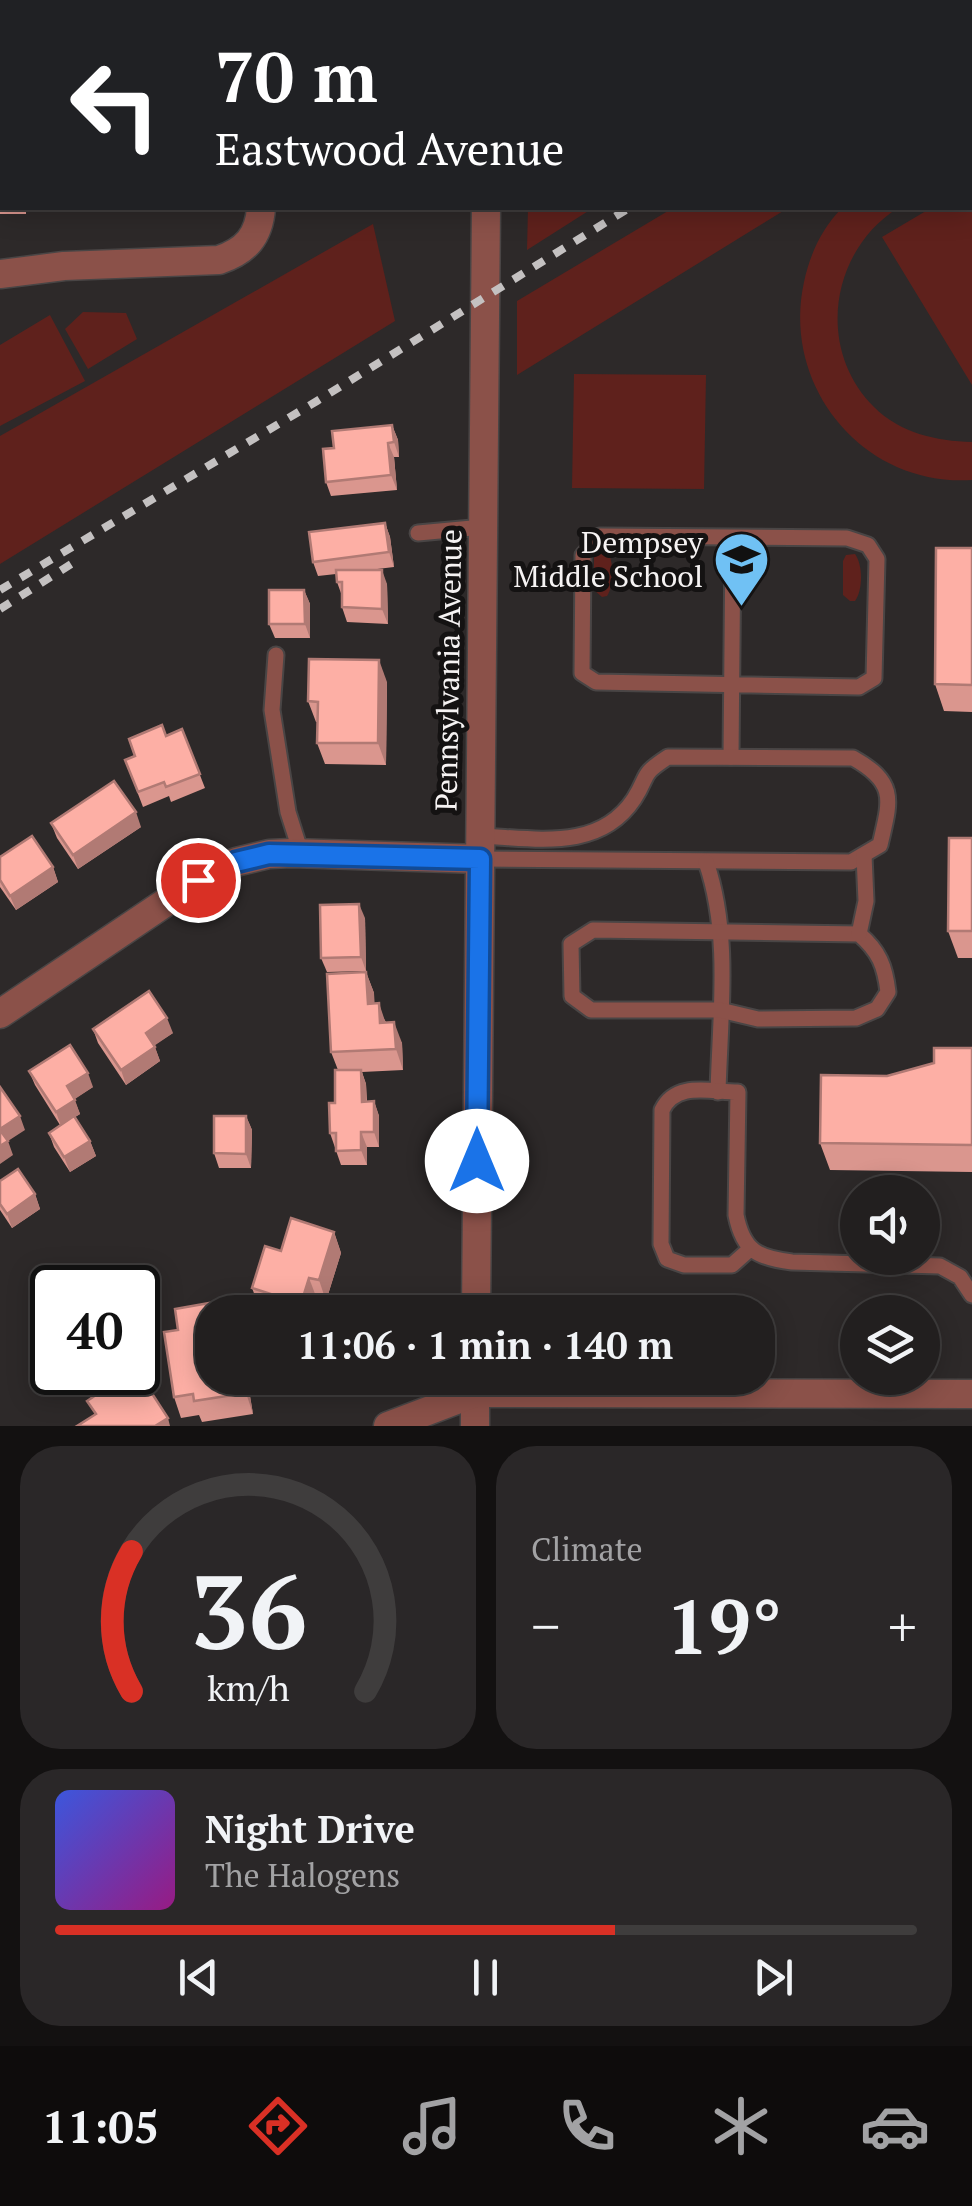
<!DOCTYPE html>
<meta charset="utf-8">
<style>
:root{--surface:#221f1f;--page:#2a2728;--text:#f1f3f6;--muted:#a2a2a4;--line:#3f3d3d;--accent:#d93025}
body{margin:0;font-family:"PT Serif",serif;background:var(--page);color:var(--text);height:100vh;display:flex;flex-direction:column;font-size:38px;white-space:nowrap}
*{box-sizing:border-box;margin:0}
p{font-size:32px;color:var(--muted)}
.icon{flex:none;width:55px;height:55px;fill:none;stroke:currentColor;stroke-width:2;stroke-linecap:round;stroke-linejoin:round}
.map{position:relative;height:1426px;overflow:hidden}
.drawer{display:flex;flex-direction:column;gap:20px;padding:20px;background:#131111;flex:1}
.drawer>*{flex:none}
.banner{position:absolute;left:0px;top:0px;width:972px;height:210px;box-shadow:0 5px 25px #0003,0 0 0 2px var(--line);background:#202124;color:#fff;overflow:hidden}
.tools{position:absolute;left:840px;top:1175px;display:grid;gap:20px}
.tools a{display:grid;place-items:center;width:100px;height:100px;border-radius:50%;background:var(--surface);box-shadow:0 5px 25px #0003,0 0 0 2px var(--line);font-size:50px}
.speed{position:absolute;left:30px;top:1265px;display:flex;gap:20px;font-size:50px;font-weight:700;text-align:center}
.speed>*{display:grid;place-content:center;width:130px;height:130px;border-radius:50%;background:var(--surface);box-shadow:0 5px 25px #0003,0 0 0 2px var(--line);line-height:1}
.speed .limit{border:5px solid #111;border-radius:15px;background:#fff;color:#111}
.pin{position:absolute;display:grid;place-items:center;width:85px;height:85px;color:#fff;margin:-42px;border:5px solid #fff;border-radius:50%;box-shadow:0 2px 10px #0007}
.me{position:absolute;width:110px;margin:-55px;rotate:0deg;stroke-linejoin:round;filter:drop-shadow(0 0 8px #0008)}
.turn{display:flex;align-items:center;gap:35px;height:210px;padding:0 50px;font-size:45px}
.turn .icon{width:130px;height:130px;stroke-width:2.5}
.turn b{display:block;font-size:70px;line-height:85px}
.big{font-size:75px;font-weight:700;line-height:1.1}
.drawer .widget{flex:1;display:flex;flex-direction:column;justify-content:center;gap:15px;min-width:0;padding:0 35px;border-radius:40px;background:var(--page)}
.drawer .dial{align-items:center;gap:0}
.dial svg{height:260px;overflow:visible;fill:none;stroke:var(--line);stroke-width:7;stroke-linecap:round;text-anchor:middle}
.dial text{fill:var(--text);stroke:none}
.song{display:flex;align-items:center;gap:30px}
.cover{width:120px;height:120px;border-radius:15px;background:linear-gradient(135deg,hsl(230 70% 55%),hsl(310 70% 35%))}
.played{height:10px;border-radius:5px;background:linear-gradient(90deg,var(--accent) 65%,var(--line) 65%)}
.keys{display:flex;justify-content:space-around;direction:ltr}
.heat{display:flex;justify-content:space-between;align-items:center;font-size:55px;direction:ltr}
.drawer .tiles{flex:1;display:grid;gap:20px;grid-template-columns:1fr 1fr}
.widget:last-child{grid-column:span 2}
.trip{position:absolute;left:195px;top:1295px;width:580px;height:100px;border-radius:40px;background:var(--surface);box-shadow:0 5px 25px #0003,0 0 0 2px var(--line);font-weight:700;line-height:100px;text-align:center}
.dock{display:flex;height:160px;justify-content:space-around;align-items:center;background:#0e0c0c;color:var(--muted)}
.dock .icon{width:70px;height:70px}
.dock .current{color:var(--accent)}
.dock b{font-size:45px;color:var(--text)}
.map>svg:first-child{display:block}
</style>
<div class="map">
<svg width="972" height="1426" viewBox="0 0 972 1426">
<rect width="100%" height="100%" fill="#2d2929"/>
<g fill="#5f211c">
<path d="M767,0H920L763,2Z"/>
<path d="M972,182V385L882,237L931,208H970Z"/>
<path d="M528,208H593L527,250Z"/>
<path d="M673,208H788L517,375V301Z"/>
<path d="M842,208H898C831,250 815,348 874,407C900,433 936,441 972,442V480C863,487 781,386 804,282C810,254 822,228 842,208Z"/>
<path d="M373,224L395,321L0,564V436Z"/>
<path d="M83,312L126,313L137,339L88,369L65,329Z"/>
<path d="M50,315L85,381L0,426V345Z"/>
<path d="M574,374L706,375L704,489L572,488Z"/>
<path d="M607,550C614,561 614,586 607,596L602,597L594,590V556L598,551Z"/>
<path d="M855,554C863,565 863,590 855,601H850L843,595V561L846,555Z"/>
</g>
<g fill="none" stroke-linecap="round" stroke-linejoin="round">
<defs>
<g id="service">
<path d="M548,0V2"/>
<path d="M668,2L669,0"/>
<path d="M418,533L483,527"/>
<path d="M276,655L272,710L288,812L301,853"/>
<path d="M731,757L733,537L847,538L868,545L877,559L874,678L859,687L596,682L582,673L583,555L600,536L733,537"/>
<path d="M480,859L851,862L880,845C890,801 898,783 853,758L668,757C639,776 650,774 634,799C599,852 535,838 480,836"/>
<path d="M706,862C731,934 720,1016 718,1092"/>
<path d="M593,930L859,934C879,951 885,966 888,992L877,1009L856,1018L758,1019L720,1010H591L572,996L571,944Z"/>
<path d="M859,934L866,901L864,855"/>
<path d="M750,1249L732,1265H684L667,1259L661,1244L662,1110C676,1081 710,1092 738,1092L736,1215C743,1251 758,1258 792,1262L940,1266L960,1277L972,1295"/>
</g>
<g id="minor">
<path d="M264,2V0"/>
<path d="M0,274L64,266L219,260C246,251 259,236 261,208"/>
<path d="M0,1014L199,880L236,862L269,854L292,853L480,859"/>
<path d="M475,1426V1393"/>
</g>
<g id="tertiary">
<path d="M488,2V0"/>
<path d="M476,1312L486,208"/>
<path d="M388,1426L475,1393L972,1394"/>
</g>
</defs>
<use href="#service" stroke="#494545" stroke-width="19"/>
<use href="#minor" stroke="#494545" stroke-width="31"/>
<use href="#tertiary" stroke="#494545" stroke-width="31"/>
<use href="#service" stroke="#8b5149" stroke-width="15"/>
<use href="#minor" stroke="#8b5149" stroke-width="28"/>
<use href="#tertiary" stroke="#8b5149" stroke-width="28"/>
<g stroke="#c4c1c1" stroke-width="8" stroke-dasharray="12 12" stroke-linecap="butt">
<path d="M964,2L968,0"/>
<path d="M0,590L317,401L629,208"/>
<path d="M0,609L76,561"/>
</g>
</g>
<g fill="#da968e">
<path d="M0,0H27V2H2V69H0Z"/>
<path d="M0,71H2V208H26V214H0Z"/>
<path d="M392,425L398,440L399,457H394L397,490L331,496L326,482L334,448Z"/>
<path d="M385,523L390,537L394,567L369,570L387,584L388,624L347,622L342,607V596L337,582L336,574L318,576L313,562Z"/>
<path d="M972,548V712L944,711L935,684Z"/>
<path d="M304,590L310,604V638H275L269,624Z"/>
<path d="M387,682L386,765L325,764L317,743V722H316L308,701Z"/>
<path d="M182,729L205,788L171,802L169,796L143,807L125,760L135,756L166,736Z"/>
<path d="M51,823L141,827L78,869L57,838Z"/>
<path d="M972,838V958H958L948,931Z"/>
<path d="M0,857L53,867L58,882L16,910L0,887Z"/>
<path d="M365,918L366,971L327,972L321,958Z"/>
<path d="M366,972L374,993V1003L386,1022L402,1043L403,1070L362,1072L366,1084L367,1101H374L379,1116V1147H367V1165H341L330,1133L335,1103L338,1070L331,1052Z"/>
<path d="M93,1029L173,1033L154,1045L160,1061L126,1085L98,1043Z"/>
<path d="M972,1048V1172L830,1170L820,1143L887,1076L934,1063Z"/>
<path d="M29,1071L93,1087L74,1099L80,1114L75,1117L90,1141L96,1156L70,1172L54,1147L49,1133L60,1125L35,1085Z"/>
<path d="M246,1116L252,1130L251,1168H219L214,1153Z"/>
<path d="M0,1181L35,1194L40,1209L12,1228L0,1210Z"/>
<path d="M334,1232L341,1253L326,1301L317,1299L266,1311L260,1309L252,1288L281,1251Z"/>
<path d="M215,1302L219,1312H212V1378H247L253,1414L202,1422L199,1415L181,1418L174,1397L178,1330Z"/>
</g>
<g fill="#b17a74">
<path d="M392,425L398,440L399,457L394,442Z"/>
<path d="M388,443L394,457L397,490L391,475Z"/>
<path d="M385,523L390,537L394,567L389,552Z"/>
<path d="M382,570L387,584L388,624L382,609Z"/>
<path d="M304,590L310,604V638L305,624Z"/>
<path d="M379,660L387,682L386,765L378,743Z"/>
<path d="M136,812L141,827L78,869L73,855Z"/>
<path d="M53,867L58,882L16,910L10,896Z"/>
<path d="M359,904L365,918L366,971L361,957Z"/>
<path d="M366,972L374,993L376,1025L368,1004Z"/>
<path d="M379,1003L386,1024L380,1023Z"/>
<path d="M167,1018L173,1033L151,1048L146,1033Z"/>
<path d="M394,1022L402,1043L403,1070L396,1049Z"/>
<path d="M155,1047L160,1061L126,1085L121,1070Z"/>
<path d="M361,1070L366,1084L367,1116L362,1102Z"/>
<path d="M88,1073L93,1087L72,1101L67,1086Z"/>
<path d="M75,1100L80,1114L61,1126L56,1112Z"/>
<path d="M374,1101L379,1116V1147L374,1132Z"/>
<path d="M20,1116L25,1130L8,1141L13,1155L0,1164V1129Z"/>
<path d="M246,1116L252,1130L251,1168L246,1154Z"/>
<path d="M361,1132L367,1147V1165L361,1150Z"/>
<path d="M90,1141L96,1156L70,1172L64,1157Z"/>
<path d="M35,1194L40,1209L12,1228L7,1214Z"/>
<path d="M334,1232L341,1253L326,1301L319,1280Z"/>
<path d="M309,1278L317,1299L313,1312H303L300,1307Z"/>
<path d="M243,1378H247L253,1414L246,1393Z"/>
<path d="M168,1418L170,1426H155Z"/>
</g>
<g fill="#fdafa5" stroke="#b17a74" stroke-width="2.5">
<path d="M0,0H19V2H2V48H0Z"/>
<rect x="148" y="0" width="37" height="2"/>
<rect x="565" y="0" width="44" height="2"/>
<rect x="0" y="71" width="2" height="122"/>
<path d="M392,425L394,442L388,443L391,475L326,482L323,449L334,448L332,431Z"/>
<path d="M385,523L389,552L313,562L309,532Z"/>
<path d="M936,548H972V685L935,684Z"/>
<path d="M336,570H382V609L342,607V582H337Z"/>
<path d="M269,590H304L305,624H269Z"/>
<path d="M309,659L379,660L378,743H317L318,702L308,701Z"/>
<path d="M162,725L166,736L182,729L200,774L166,787L164,782L138,792L125,760L135,756L129,739Z"/>
<path d="M114,781L136,812L73,855L51,823Z"/>
<path d="M32,836L53,867L10,896L0,880V857Z"/>
<path d="M949,838H972V931H948Z"/>
<path d="M359,904L361,957L321,958L320,905Z"/>
<path d="M366,972L368,1004L379,1003L380,1023L394,1022L396,1049L331,1052L327,974Z"/>
<path d="M149,991L167,1018L146,1033L155,1047L121,1070L93,1029Z"/>
<path d="M70,1045L88,1073L67,1086L75,1100L56,1112L29,1071Z"/>
<path d="M934,1048H972V1145L820,1143L821,1075L887,1076L934,1063Z"/>
<path d="M335,1070H361L362,1102L374,1101V1132H361V1150L336,1151V1133H330L329,1103H335Z"/>
<path d="M0,1087L20,1116L0,1129Z"/>
<path d="M74,1116L90,1141L64,1157L49,1133Z"/>
<path d="M214,1116H246V1154L214,1153Z"/>
<path d="M0,1130L8,1141L0,1146Z"/>
<path d="M18,1169L35,1194L7,1214L0,1204V1181Z"/>
<path d="M291,1218L334,1232L319,1280L309,1278L300,1307L305,1308L303,1312H266L271,1294L252,1288L265,1246L281,1251Z"/>
<path d="M215,1302L217,1312L212,1313V1378H243L246,1393L194,1401L193,1394L174,1397L164,1332L178,1330L175,1309Z"/>
<path d="M140,1375L168,1418L155,1426H77L96,1414L87,1401L114,1383L118,1389Z"/>
</g>
<g fill="none" stroke-linecap="round" stroke-linejoin="round">
<defs>
<path id="route" d="M198,880L236,862L269,854L480,859L477,1161"/>
</defs>
<use href="#route" stroke="#114b97" stroke-width="25"/>
<use href="#route" stroke="#1a73e8" stroke-width="18"/>
</g>
<defs>
<symbol id="school-pin" viewBox="-11 -11 22 30"><path d="M0 17L-7.5 6A9.5 9.5 0 1 1 7.5 6Z" fill="#70c1f4" stroke="#141212"/><path d="M0-5L7-2L0 1L-7-2ZM-4 1L0 2.5L4 1V4Q0 6-4 4Z" fill="#111"/></symbol>
</defs>
<g fill-rule="evenodd">
<use href="#school-pin" x="710" y="528" width="63" height="86"/>
</g>
<g text-anchor="middle" stroke-width="10" stroke-linejoin="round" paint-order="stroke">
<g font-size="30" fill="#f6f3f3" stroke="#141212" text-anchor="end">
<text x="703" y="553">Dempsey<tspan x="703" dy="34">Middle School</tspan></text>
</g>
<g font-size="30" fill="#f6f3f3" stroke="#141212">
<text transform="translate(449 670) rotate(-89)" y="10">Pennsylvania Avenue</text>
</g>
</g>
</svg>
<div class="tools">
<a><svg class="icon" aria-label="sound" viewBox="0 0 24 24"><path d="M4 9h4l5-4v14l-5-4H4zM17 9q2 3 0 6"/></svg></a>
<a><svg class="icon" aria-label="layers" viewBox="0 0 24 24"><path d="M12 4l9 5-9 5-9-5zM3 14l9 5 9-5"/></svg></a>
</div>
<div class="speed"><div class="limit">40</div></div>
<div class="pin" style="left:198px;top:880px;background:#d93025"><svg class="icon" aria-label="arrive" viewBox="0 0 24 24"><path d="M6 21V4h12l-3 4 3 4H6"/></svg></div>
<svg class="me" style="left:477px;top:1161px" viewBox="-20 -20 40 40"><circle r="19" fill="#fff"/><path d="M0-13L10 11 0 6-10 11z" fill="#1a73e8"/></svg>
<div class="trip">11:06 · 1 min · 140 m</div>
<div class="banner">
<div class="turn"><svg class="icon" aria-label="left" viewBox="0 0 24 24"><path d="M17 20v-9H6M10 6l-5 5 5 5"/></svg><div><b>70 m</b>Eastwood Avenue</div></div>
</div>
</div>
<section class="drawer">
<div class="tiles">
<div class="widget dial"><svg viewBox="0 0 100 80">
<path d="M14 69A42 42 0 1 1 86 69"/>
<path d="M14 69A42 42 0 0 1 14 26" stroke="#d93025"/>
<text x="50" y="56" font-size="32" font-weight="700">36</text>
<text x="50" y="72" font-size="11">km/h</text>
</svg></div>
<div class="widget"><p>Climate</p>
<div class="heat"><a>−</a><b class="big">19°</b><a>+</a></div>
</div>
<div class="widget">
<div class="song"><i class="cover"></i><div><b>Night Drive</b><p>The Halogens</p></div></div>
<div class="played"></div>
<div class="keys"><svg class="icon" aria-label="previous" viewBox="0 0 24 24"><path d="M18 5L8 12l10 7zM5 5v14"/></svg><svg class="icon" aria-label="pause" viewBox="0 0 24 24"><path d="M8 5v14M16 5v14"/></svg><svg class="icon" aria-label="next" viewBox="0 0 24 24"><path d="M6 5l10 7-10 7zM19 5v14"/></svg></div>
</div>
</div>
</section>
<nav class="dock">
<b>11:05</b>
<svg class="icon current" aria-label="directions" viewBox="0 0 24 24"><path d="M12 3l9 9-9 9-9-9zM9 14v-3h6M13 9l2 2-2 2"/></svg>
<svg class="icon" aria-label="music" viewBox="0 0 24 24"><path d="M9 18V5l10-2v13"/><circle cx="6" cy="18" r="3"/><circle cx="16" cy="16" r="3"/></svg>
<svg class="icon" aria-label="phone" viewBox="0 0 24 24"><path d="M5 4h4l2 5-3 2q2 4 5 5l2-3 5 2v4C11 20 4 13 5 4z"/></svg>
<svg class="icon" aria-label="climate" viewBox="0 0 24 24"><path d="M12 3v18M4 7l16 10M4 17L20 7"/></svg>
<svg class="icon" aria-label="car" viewBox="0 0 24 24"><path d="M5 17H2v-5l4-1 3-4h7l3 4 3 1v5h-3M9 17h6M6 11h13"/><circle cx="7" cy="17" r="2"/><circle cx="17" cy="17" r="2"/></svg>
</nav>
